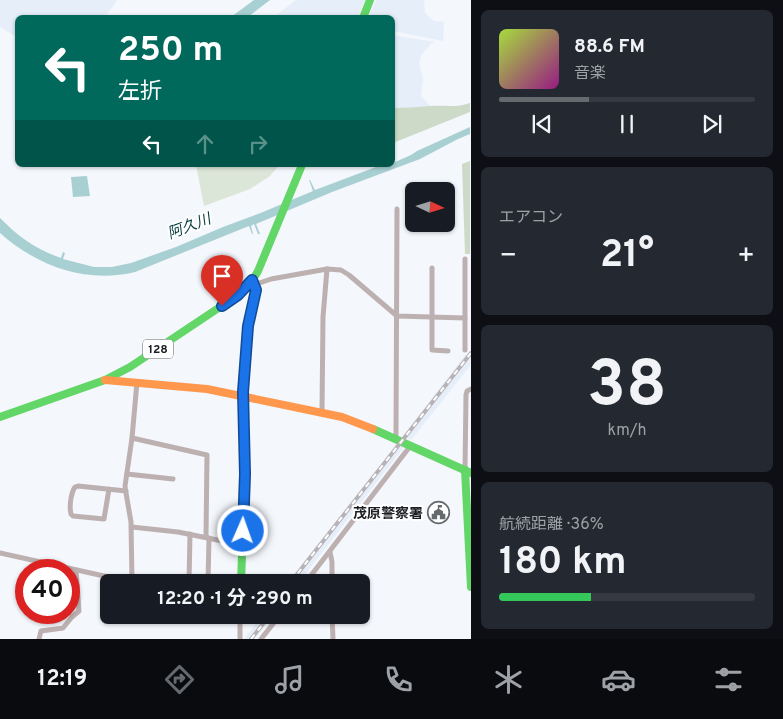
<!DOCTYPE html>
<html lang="ja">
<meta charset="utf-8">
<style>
:root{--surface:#171b24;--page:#242831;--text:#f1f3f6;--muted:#9ea1a6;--line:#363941;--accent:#66696e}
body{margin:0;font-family:Overpass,"Noto Sans JP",sans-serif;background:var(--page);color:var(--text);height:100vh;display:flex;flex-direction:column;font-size:19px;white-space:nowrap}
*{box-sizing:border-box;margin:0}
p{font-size:16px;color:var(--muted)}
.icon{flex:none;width:28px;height:28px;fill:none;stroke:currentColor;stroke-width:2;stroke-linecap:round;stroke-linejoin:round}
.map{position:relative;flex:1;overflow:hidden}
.drawer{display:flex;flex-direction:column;gap:10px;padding:10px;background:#0d0f14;width:312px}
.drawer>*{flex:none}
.guide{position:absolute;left:15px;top:15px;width:380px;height:152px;border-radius:8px;box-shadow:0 1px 4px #0004;background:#00695c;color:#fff;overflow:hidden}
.needle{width:32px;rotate:94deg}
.fabs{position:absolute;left:405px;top:182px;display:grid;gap:10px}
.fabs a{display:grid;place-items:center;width:50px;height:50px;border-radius:8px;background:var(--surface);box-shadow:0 1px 4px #0004;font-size:25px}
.speed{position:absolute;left:15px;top:559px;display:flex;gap:10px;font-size:25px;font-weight:700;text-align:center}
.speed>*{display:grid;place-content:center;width:65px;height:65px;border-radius:50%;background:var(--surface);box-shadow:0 1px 4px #0004;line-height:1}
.speed .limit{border:8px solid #d22;background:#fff;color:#111}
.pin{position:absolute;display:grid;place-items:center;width:42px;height:42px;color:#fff;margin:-51px -21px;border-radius:50% 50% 50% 0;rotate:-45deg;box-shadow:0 0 5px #0007}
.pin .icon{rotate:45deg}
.me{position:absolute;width:55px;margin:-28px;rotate:2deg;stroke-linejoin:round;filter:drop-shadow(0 0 4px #0008)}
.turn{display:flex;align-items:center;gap:18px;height:105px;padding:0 20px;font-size:22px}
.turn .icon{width:65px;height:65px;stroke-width:2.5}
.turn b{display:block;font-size:35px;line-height:42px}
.lanes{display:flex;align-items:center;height:48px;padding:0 20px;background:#0003;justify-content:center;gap:25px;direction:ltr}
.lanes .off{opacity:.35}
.big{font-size:38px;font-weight:700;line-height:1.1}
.drawer .card{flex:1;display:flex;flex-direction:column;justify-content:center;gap:8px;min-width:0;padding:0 18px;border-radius:8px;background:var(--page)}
.drawer .dial{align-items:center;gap:0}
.dial b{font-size:65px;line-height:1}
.song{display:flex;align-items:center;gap:15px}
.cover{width:60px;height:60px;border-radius:8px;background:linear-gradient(135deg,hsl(80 70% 55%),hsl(310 70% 35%))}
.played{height:5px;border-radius:2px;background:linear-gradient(90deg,var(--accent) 35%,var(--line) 35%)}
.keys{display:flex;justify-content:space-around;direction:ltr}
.heat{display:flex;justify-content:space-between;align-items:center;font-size:28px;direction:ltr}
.charge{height:8px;border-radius:4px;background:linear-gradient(90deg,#34c759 36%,var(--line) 0)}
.trip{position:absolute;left:100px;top:574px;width:270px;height:50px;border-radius:8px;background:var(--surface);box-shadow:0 1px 4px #0004;font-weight:700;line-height:50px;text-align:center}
.dock{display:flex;height:80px;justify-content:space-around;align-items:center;background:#090b0e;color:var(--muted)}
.dock .icon{width:35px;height:35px}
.dock .selected{color:var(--accent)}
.dock b{font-size:22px;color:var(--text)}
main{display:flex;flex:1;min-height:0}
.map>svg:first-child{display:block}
</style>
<main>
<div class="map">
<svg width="471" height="639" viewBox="0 0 471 639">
<rect width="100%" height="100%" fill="#f4f7fc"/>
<g fill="#e5eef9">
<path d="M0,0H117L105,17L18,18L17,37L0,27Z"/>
<path d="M296,0H365L358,17H274Z"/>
<path d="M376,0H424L425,13L434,21L444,22L443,41L393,31L392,18L369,17Z"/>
<path d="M392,35L435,42L432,43L422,54L419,63L423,78L421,96L430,106L418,108H393Z"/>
<path d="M466,354L470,358V366L411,440L403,436Z"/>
<path d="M397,444L404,447L299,582H288Z"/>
<path d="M263,615H273L254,639H244Z"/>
</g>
<path fill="#dce6d8" d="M196,165H279L270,176L250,189L204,206Z"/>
<g fill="#cedac8">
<path d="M470,103V112L393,143V108C405,108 417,107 430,106C444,105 456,108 470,103Z"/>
<path d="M470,161V254H465L462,164Z"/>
</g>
<g fill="#a8d0d2">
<path d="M254,0H270L248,17H231Z"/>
<path d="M470,127V134L458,139L420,159L332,192L256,224L260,234H258L254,224L251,226L253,234H252L249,226L135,272C86,284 37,266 0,233V218C19,237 35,249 61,258L63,252L65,253L63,259L94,267H112L131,263L176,247L223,227L263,212L313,191L309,180H310L315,190L376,167L383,165H392L393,163L411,155L417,151Z"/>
<path d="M87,176L90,196L73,197L71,177Z"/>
</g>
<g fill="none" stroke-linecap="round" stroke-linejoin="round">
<g stroke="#bdb0b1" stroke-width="5">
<path d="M465,259V350"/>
<path d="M432,268V350L448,351"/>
<path d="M254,285L271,279L327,269L341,270L349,275L397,316L465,318"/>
<path d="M322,412L323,317L327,269"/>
<path d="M132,438L207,455L206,537"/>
<path d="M396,438L397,209"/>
<path d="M465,470L466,395L467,391L471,389"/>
<path d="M127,474L173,479"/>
<path d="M109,489L104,519L73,516L71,514C69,506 71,493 75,487L78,486L126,491"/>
<path d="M132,527L178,532L242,545"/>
<path d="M330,552L332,562V582"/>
<path d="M0,553L131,582"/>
<path d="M132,582L131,522L126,493L125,486L132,438L137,382"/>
<path d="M189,582L190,534"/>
<path d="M208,582L209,538"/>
<path d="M306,582L411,445"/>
<path d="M52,614V612"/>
<path d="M332,615L333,639"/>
<path d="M39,639L41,631L63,628L72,617L79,611L76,570"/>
<path d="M240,639V615"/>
<path d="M261,639L280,615"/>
</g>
<g stroke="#63d668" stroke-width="8">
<path d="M363,18L370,0"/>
<path d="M0,417L105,380L130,367L238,295L252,281L258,271L302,165"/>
<path d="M373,429L471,473"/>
<path d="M465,470L471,587"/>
<path d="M241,582L245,474L243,392L248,326L256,290L252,281"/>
</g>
<path stroke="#ff974d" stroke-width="8" d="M105,380L207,389L342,417L373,429"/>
<defs>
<g id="rail">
<path d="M291,582L471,353"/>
<path d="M251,639L270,615"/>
</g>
</defs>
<use href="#rail" stroke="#b7b2b5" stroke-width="4"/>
<use href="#rail" stroke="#fff" stroke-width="2" stroke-dasharray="5.5" stroke-linecap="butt"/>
</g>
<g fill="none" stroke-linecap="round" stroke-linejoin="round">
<defs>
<path id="route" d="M222,306L238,295L252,280L256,290L248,326L243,392L245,474L243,531"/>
</defs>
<use href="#route" stroke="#114b97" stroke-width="12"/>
<use href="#route" stroke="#1a73e8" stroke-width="9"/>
</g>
<defs>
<symbol id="civic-ring" viewBox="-11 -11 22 22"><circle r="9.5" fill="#fff" stroke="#66696e" stroke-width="1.5"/><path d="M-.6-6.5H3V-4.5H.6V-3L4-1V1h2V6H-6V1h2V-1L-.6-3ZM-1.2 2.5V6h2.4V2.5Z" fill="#66696e"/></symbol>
</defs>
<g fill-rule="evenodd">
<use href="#civic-ring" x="426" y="500" width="25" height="25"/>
</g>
<g text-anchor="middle" stroke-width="4" stroke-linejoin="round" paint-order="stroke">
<rect fill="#fff" stroke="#5f6164" stroke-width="1" x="143" y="339.5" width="30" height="19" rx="4"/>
<g font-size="12" font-weight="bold" fill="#1a1d21">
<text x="158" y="353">128</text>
</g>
<g font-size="14" font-weight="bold" fill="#1a1d21" stroke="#fff" text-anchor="end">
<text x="423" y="518">茂原警察署</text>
</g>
<g font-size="15" font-style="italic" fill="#03393b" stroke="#fff">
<text transform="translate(189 226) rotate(-21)" y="5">阿久川</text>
</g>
</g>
</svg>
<div class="fabs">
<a><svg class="needle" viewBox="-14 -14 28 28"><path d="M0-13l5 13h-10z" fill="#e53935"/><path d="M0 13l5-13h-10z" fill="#9ea1a6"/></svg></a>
</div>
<div class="speed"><div class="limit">40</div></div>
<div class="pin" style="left:222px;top:306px;background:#d93025"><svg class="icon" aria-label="arrive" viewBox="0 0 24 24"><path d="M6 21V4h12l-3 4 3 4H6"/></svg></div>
<svg class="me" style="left:243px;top:531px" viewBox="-20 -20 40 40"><circle r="17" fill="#1a73e8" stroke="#fff" stroke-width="3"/><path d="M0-11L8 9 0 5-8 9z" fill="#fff"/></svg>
<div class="trip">12:20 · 1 分 · 290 m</div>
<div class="guide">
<div class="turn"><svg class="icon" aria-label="left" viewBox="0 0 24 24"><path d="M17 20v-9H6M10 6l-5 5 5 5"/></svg><div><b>250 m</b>左折</div></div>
<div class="lanes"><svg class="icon" aria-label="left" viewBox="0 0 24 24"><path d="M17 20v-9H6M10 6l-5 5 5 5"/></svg><svg class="icon off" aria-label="ahead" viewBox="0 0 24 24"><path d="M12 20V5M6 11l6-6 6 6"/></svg><svg class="icon off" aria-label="right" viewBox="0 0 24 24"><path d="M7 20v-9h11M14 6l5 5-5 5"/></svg></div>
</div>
</div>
<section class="drawer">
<div class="card">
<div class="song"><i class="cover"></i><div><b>88.6 FM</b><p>音楽</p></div></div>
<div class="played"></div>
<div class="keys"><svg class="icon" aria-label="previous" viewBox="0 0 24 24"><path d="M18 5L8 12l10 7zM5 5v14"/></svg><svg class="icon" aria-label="pause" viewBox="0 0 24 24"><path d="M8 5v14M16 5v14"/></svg><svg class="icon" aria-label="next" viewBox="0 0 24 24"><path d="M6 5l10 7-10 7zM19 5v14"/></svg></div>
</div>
<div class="card"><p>エアコン</p>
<div class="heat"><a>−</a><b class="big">21°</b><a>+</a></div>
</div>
<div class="card dial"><b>38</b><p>km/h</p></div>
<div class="card"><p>航続距離 · 36%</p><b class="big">180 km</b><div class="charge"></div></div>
</section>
</main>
<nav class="dock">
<b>12:19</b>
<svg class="icon selected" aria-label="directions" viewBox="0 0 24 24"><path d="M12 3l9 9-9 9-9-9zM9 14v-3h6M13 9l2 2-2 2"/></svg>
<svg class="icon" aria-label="music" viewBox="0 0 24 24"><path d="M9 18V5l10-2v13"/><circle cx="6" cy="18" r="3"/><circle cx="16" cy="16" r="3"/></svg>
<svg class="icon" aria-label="phone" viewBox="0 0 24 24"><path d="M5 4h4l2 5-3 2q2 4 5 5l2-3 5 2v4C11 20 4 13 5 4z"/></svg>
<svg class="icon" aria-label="climate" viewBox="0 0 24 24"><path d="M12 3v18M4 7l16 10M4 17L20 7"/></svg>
<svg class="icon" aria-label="car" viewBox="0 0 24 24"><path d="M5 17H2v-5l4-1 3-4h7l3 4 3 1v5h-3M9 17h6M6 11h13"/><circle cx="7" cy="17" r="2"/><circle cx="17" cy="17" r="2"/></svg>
<svg class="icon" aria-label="filters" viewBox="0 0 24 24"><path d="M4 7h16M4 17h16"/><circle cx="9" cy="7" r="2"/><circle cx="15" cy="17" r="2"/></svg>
</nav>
